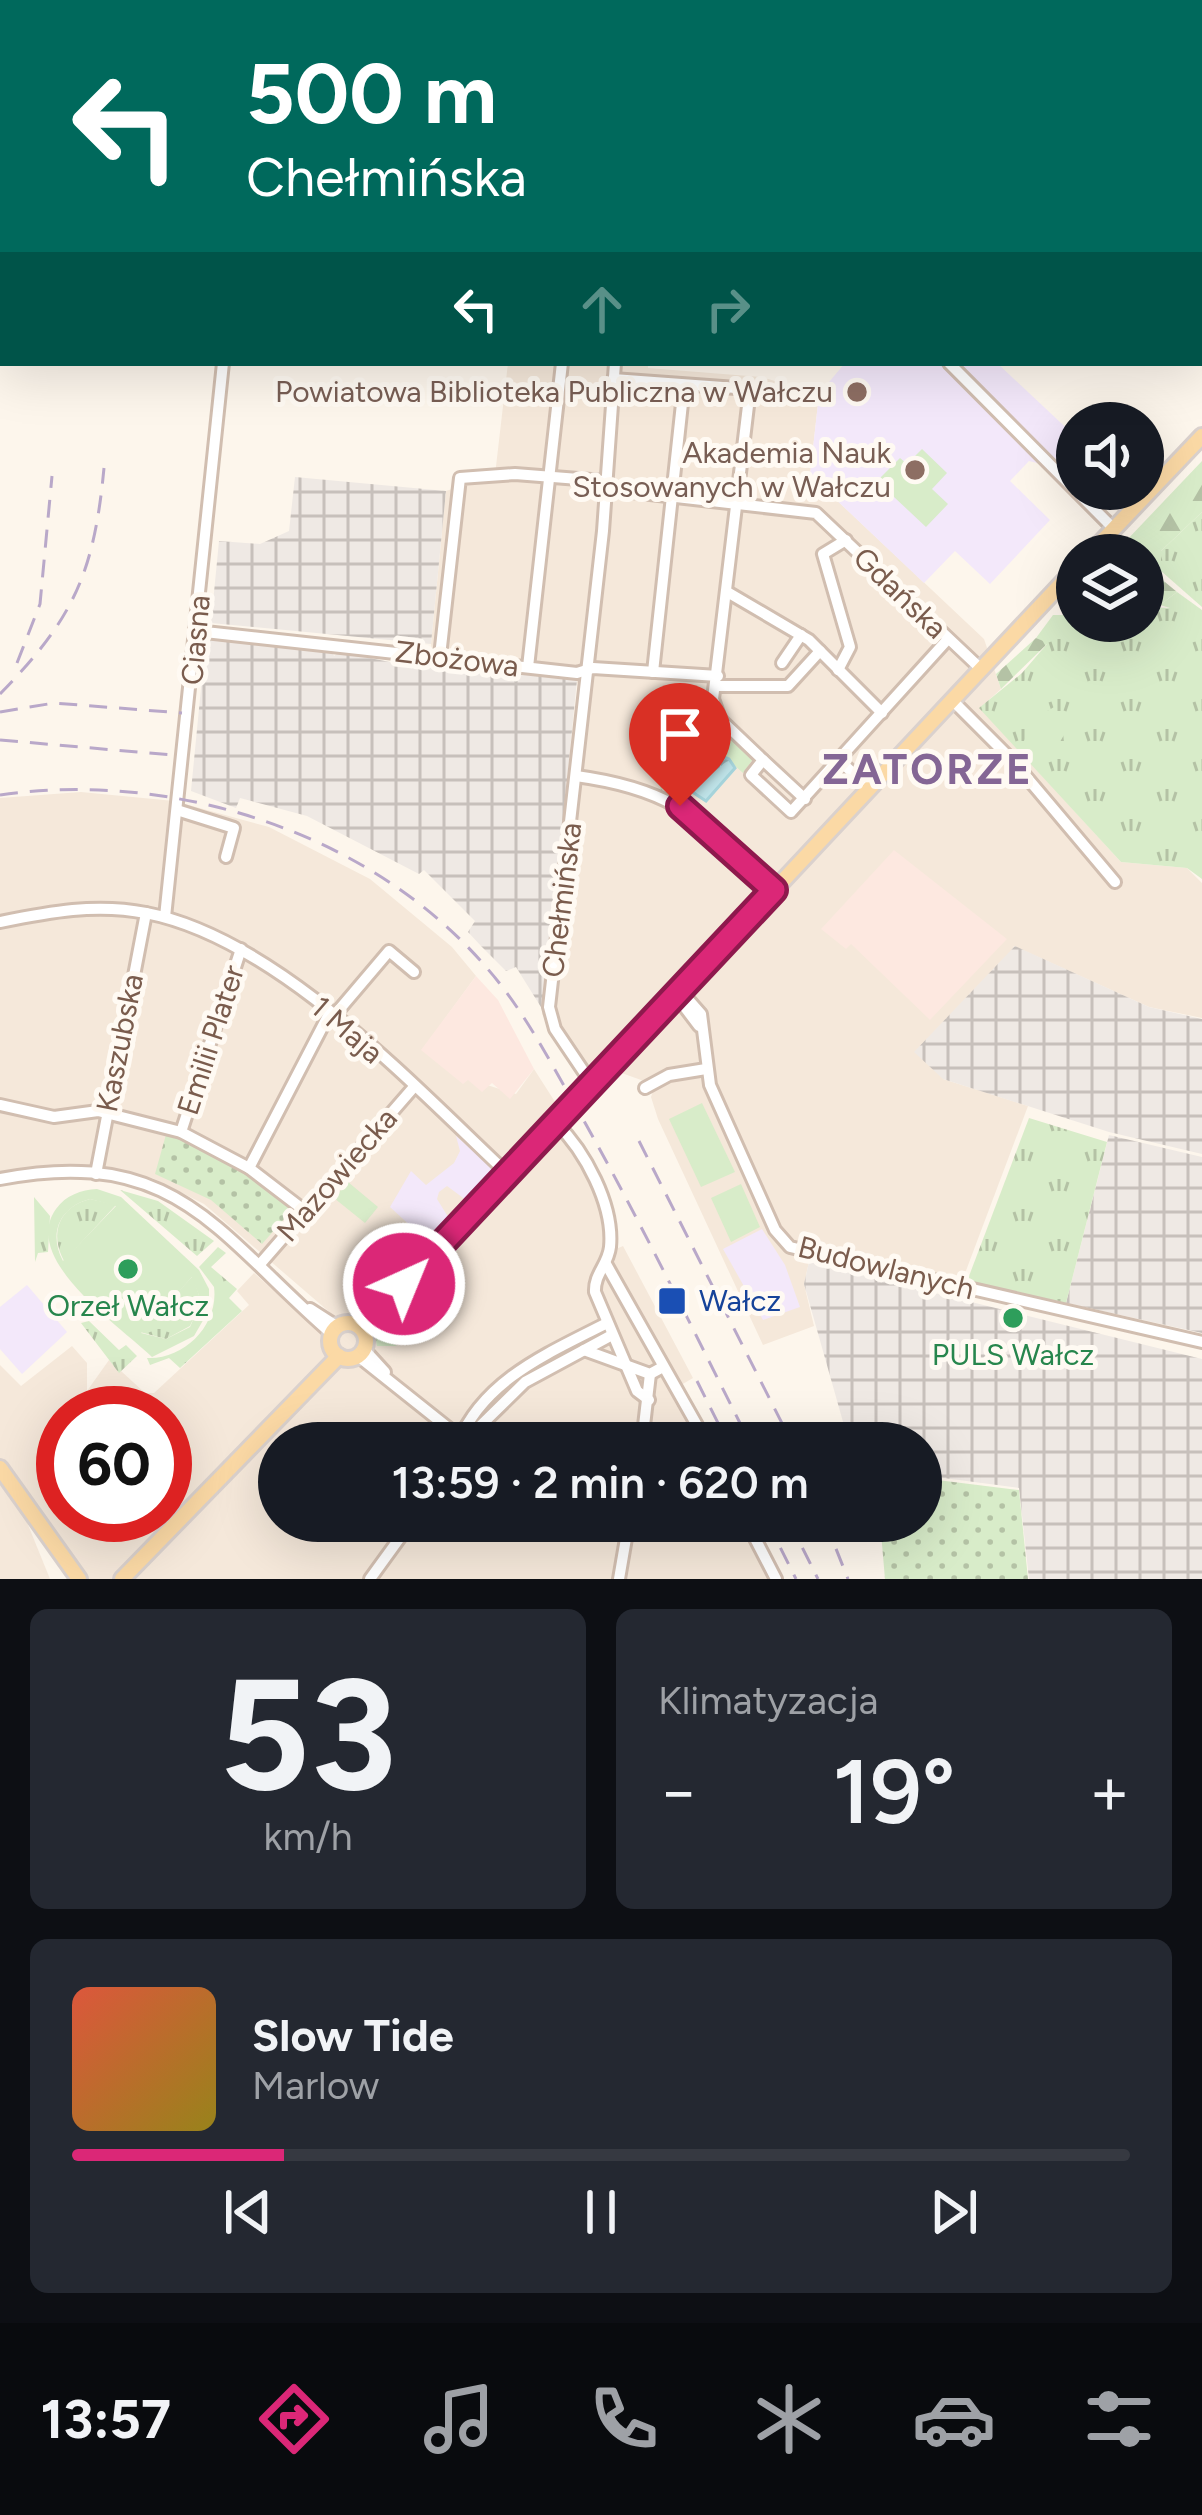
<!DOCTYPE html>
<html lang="pl">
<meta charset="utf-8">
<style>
:root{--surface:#171b24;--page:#242831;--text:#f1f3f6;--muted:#9ea1a6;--line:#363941;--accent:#db2777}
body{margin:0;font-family:Figtree,sans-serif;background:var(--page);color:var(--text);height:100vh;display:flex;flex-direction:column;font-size:45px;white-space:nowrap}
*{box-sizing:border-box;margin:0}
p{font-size:39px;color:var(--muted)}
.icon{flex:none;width:66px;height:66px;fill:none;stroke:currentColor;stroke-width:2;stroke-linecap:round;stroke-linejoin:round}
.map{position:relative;height:1579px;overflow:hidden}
.drawer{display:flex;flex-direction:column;gap:30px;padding:30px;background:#0d0f14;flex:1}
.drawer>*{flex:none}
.banner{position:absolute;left:0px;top:0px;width:1203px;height:366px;box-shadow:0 12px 48px #0002;background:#00695c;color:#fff;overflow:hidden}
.controls{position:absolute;left:1056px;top:402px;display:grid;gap:24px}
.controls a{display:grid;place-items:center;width:108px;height:108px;border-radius:50%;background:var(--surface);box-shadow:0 12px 48px #0002;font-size:60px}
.speed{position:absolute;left:36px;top:1386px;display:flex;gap:24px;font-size:60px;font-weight:700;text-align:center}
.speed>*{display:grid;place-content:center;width:156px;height:156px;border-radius:50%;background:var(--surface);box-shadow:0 12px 48px #0002;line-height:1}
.speed .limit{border:18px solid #d22;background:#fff;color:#111}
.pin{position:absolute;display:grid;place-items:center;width:102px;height:102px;color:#fff;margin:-123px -51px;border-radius:50% 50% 50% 0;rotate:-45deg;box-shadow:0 0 12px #0007}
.pin .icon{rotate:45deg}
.me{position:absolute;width:132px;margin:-66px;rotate:44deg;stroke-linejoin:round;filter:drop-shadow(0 0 9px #0008)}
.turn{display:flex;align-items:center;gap:42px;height:252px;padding:0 48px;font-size:54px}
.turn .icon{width:156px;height:156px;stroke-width:2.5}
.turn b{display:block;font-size:84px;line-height:102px}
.lanes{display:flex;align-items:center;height:114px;padding:0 48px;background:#0003;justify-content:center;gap:60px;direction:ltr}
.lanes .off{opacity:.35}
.big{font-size:90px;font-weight:600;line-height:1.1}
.drawer .card{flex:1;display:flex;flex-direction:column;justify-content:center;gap:18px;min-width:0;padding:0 42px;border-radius:18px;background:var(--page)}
.drawer .dial{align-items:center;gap:0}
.dial b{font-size:156px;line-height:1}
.song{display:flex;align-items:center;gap:36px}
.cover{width:144px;height:144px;border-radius:18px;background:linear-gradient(135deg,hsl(10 70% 55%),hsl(50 70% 35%))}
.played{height:12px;border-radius:6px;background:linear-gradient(90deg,var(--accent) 20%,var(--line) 20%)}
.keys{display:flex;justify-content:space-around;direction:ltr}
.heat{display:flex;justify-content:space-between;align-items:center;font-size:66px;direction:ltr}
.drawer .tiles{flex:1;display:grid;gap:30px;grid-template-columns:1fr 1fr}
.card:last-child{grid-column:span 2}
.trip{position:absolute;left:258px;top:1422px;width:684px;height:120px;border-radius:60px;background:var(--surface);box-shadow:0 12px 48px #0002;font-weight:600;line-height:120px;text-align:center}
.menu{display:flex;height:192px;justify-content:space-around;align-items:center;background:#090b0e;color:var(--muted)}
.menu .icon{width:84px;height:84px}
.menu .on{color:var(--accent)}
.menu b{font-size:54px;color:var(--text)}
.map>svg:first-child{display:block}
</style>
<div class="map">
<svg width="1202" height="1579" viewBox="0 0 1202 1579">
<defs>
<pattern id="industrial-grid" width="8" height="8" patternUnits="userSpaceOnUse" patternTransform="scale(3)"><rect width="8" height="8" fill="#efe9e4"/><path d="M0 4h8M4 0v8" fill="none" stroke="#c7c0bb"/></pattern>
<pattern id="grass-tufts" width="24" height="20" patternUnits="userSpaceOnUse" patternTransform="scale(3)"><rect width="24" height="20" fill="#d8ecc9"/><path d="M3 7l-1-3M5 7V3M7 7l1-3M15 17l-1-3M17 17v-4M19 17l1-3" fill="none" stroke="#b4c2a5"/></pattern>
<pattern id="forest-firs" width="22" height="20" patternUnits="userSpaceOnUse" patternTransform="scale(3)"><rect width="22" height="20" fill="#d8ecc9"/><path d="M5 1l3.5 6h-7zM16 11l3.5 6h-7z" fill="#b4c2a5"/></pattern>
<pattern id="park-dots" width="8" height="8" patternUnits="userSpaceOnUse" patternTransform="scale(3)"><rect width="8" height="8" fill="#d8ecc9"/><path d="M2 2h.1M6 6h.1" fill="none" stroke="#b4c2a5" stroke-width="1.8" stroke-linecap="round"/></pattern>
<pattern id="water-waves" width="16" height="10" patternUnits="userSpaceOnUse" patternTransform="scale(3)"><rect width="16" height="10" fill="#bfe3e8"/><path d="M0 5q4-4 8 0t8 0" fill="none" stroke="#a0bbbe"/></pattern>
</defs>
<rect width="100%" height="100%" fill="#fdf6ec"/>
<g fill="#f5e8da" fill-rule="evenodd">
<path d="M508,363H648V368L761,377L819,394L810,475L984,639L1001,689L980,708L1121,862L1187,868L1202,883V1018L1149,1007L1014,946L943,1079L1028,1106L964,1276L809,1262L804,1284L814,1326L763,1345L658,1119L651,1097L655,1085L616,1071L590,1097L542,1014L579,683L434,661L431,644L446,491L495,475Z"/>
<path d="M81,792L174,801L269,827L370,879L452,947L476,976L422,1050L468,1079L516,1094L534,1069L573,1130L614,1225L616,1249L623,1246L693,1378L681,1385L711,1443H279V1521H751L781,1579H84L74,1568L0,1459V1365L21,1386L72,1346L87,1363V1391L109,1360L145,1393H154L249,1305L237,1291L254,1273L324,1335L334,1316L204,1204L152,1178L88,1170L0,1176V798ZM63,1413H165V1515H63Z"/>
<path d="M0,1480L20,1505L50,1579H0Z"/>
</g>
<g fill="#fde8e0">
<path d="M894,850L1007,939L930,1020L851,944L846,949L821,929Z"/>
<path d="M476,976L498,1000L534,1069L510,1099L492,1083L482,1092L468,1080L463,1084L421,1050Z"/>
</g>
<g fill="url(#industrial-grid)">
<path d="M295,477L446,491L431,644L211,623L219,541L260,544L289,531Z"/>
<path d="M206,637L332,651L334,656L339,652L395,663L398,658L577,680L544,1012L516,967L506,971L481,946L468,932L475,921L424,870L419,874L307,816L240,798L236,808L191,791Z"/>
<path d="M1015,946L1149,1007L1202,1019V1154L1109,1132L943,1079L914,1052Z"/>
<path d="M1109,1135L1202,1157V1333L1066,1303Z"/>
<path d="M809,1262L1202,1359V1579H1029L1019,1488L921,1475V1443H849L804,1284Z"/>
</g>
<g fill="#f3e8fa">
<path d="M845,363H997L1077,438L1049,466L1029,461L1010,481L1050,520L990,584L955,551L924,583L810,475L819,394Z"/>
<path d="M456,1136L497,1172L466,1200L447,1186L439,1192L437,1199L450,1220L428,1242L390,1207L411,1171L426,1185L454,1163L460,1151Z"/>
<path d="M762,1229L785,1265L800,1307L763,1320L723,1249Z"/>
<path d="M27,1285L67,1332L22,1374L0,1349V1307Z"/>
</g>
<g fill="url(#grass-tufts)">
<path d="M1202,512V607L1161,571V551Z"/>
<path d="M1177,592L1202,610V879L1187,868L1121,862L979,708L1022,673L1047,644L1036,638L1053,615H1077V621H1143V607L1170,608L1160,605Z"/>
<path d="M699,689L718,724L754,758L743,773L702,736L661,791L655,762L661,695Z"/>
<path d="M1029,1118L1107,1142L1066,1303L966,1284Z"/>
<path d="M120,1190L158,1201L214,1241L197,1256Z"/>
<path d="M34,1197L50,1216L48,1252L38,1253L35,1262Z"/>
<path d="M90,1199L116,1205L64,1261C49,1233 59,1207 90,1199Z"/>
<path d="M218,1247L226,1253L211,1267L237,1289L229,1298L242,1311L180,1368L169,1358L150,1365L147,1358C184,1360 219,1325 214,1287L199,1267Z"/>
<path d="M193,1276L201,1302L190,1326L166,1339L140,1332Z"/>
<path d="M89,1321L119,1350L126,1345L137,1356L119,1373L81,1323Z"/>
<path d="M383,1322L405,1323L404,1344L389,1341L397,1346H377L375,1337L385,1339L375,1332Z"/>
</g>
<g fill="url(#forest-firs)">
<path d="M1202,461V512L1161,551V571L1125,542Z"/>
<path d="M1153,572L1177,592L1160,605L1143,606V580Z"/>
<path d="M1036,638L1048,643L1001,689L996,674Z"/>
<path d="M1054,707L1061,716L1064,742L1031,751L1024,741L1036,718Z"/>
</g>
<g fill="url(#park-dots)">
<path d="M0,0H250L3,3L0,137Z"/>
<path d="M267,0H648L647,3Z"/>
<path d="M167,1131L242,1166L293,1209L262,1244L211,1200L155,1174Z"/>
<path d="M921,1478L1019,1490L1028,1579H885L880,1521H921Z"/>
</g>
<g fill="#d8ecc9" fill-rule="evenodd">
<path d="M922,449L947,473L932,489L948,504L926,527L877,481L900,458L907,464Z"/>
<path d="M702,1103L735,1172L701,1187L669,1119Z"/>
<path d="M348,1182L378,1207L365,1223L334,1198Z"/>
<path d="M741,1184L760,1227L731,1242L711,1198Z"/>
<path d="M97,1189L121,1197L199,1270L209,1289V1310L194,1336L152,1357C119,1325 20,1259 56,1209C66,1195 81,1190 97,1189ZM90,1199L116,1206L63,1261C48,1233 60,1207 90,1199ZM192,1277L201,1301L190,1327L166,1339L141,1333Z"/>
</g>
<path fill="url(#water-waves)" stroke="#a5d3da" stroke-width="3" d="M708,751L729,759L735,768L706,801L683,786L693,764Z"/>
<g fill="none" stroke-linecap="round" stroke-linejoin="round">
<defs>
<g id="minor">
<path d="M259,3V0"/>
<path d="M1200,318L1202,319"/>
<path d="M949,363L1114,529"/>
<path d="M613,379L750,389L713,699L720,719L763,760L751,775L791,812L948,639"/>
<path d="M606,489L816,513L981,669"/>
<path d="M729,593L809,640L882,713"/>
<path d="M196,631L577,673L593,668L718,676"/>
<path d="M440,656L460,478L515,474L604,481"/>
<path d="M782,663L801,635"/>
<path d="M528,667L562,363"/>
<path d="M838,670L850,647L823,554L846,540"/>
<path d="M653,672L684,385"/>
<path d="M716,686H788L820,651"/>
<path d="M952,700L1013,761L1115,882"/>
<path d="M763,760L805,799"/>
<path d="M840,761L869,788"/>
<path d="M576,776C680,790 701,822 774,889"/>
<path d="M180,811L234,828L226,857"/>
<path d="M165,917L223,363"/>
<path d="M0,922C49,912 96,903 146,913C277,938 413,1085 508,1174"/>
<path d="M679,989L701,1014L710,1085L775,1230L790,1247L1202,1342"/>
<path d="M674,993L699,1026"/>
<path d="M333,1017L389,951L414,972"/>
<path d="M592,1084L555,1029L549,1007L603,531L615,363"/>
<path d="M645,1088L669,1075L706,1069"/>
<path d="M0,1105L54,1117L98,1111L181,1132L249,1168L305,1211"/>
<path d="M556,1123C585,1151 614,1205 610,1247C608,1265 594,1274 595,1292L637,1391L649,1400"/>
<path d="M181,1132L241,949"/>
<path d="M249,1168L329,1014"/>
<path d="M96,1174L146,913"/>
<path d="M0,1179C176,1145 217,1234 332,1334"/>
<path d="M261,1263L413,1088"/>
<path d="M606,1264L707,1443"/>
<path d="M310,1309L338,1327"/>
<path d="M364,1349L385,1372"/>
<path d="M584,1350L650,1374L661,1368"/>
<path d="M358,1356L461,1438"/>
<path d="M461,1438L474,1432L525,1382L612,1335"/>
<path d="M458,1443C484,1379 549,1353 607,1323"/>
<path d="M642,1443L650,1374"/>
<path d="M746,1521L776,1579"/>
<path d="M370,1579L412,1521"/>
<path d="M619,1579L629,1521"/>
</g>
<g id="major">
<path d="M1089,555L1202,436"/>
<circle cx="348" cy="1341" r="18"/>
<path d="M358,1326L508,1174L1077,567"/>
<path d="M0,1468L79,1579"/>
<path d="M122,1579L339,1356"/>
</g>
</defs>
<use href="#minor" stroke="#d1beb0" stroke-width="16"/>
<use href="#major" stroke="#dad1cd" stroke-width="20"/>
<use href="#minor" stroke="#fff" stroke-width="10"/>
<use href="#major" stroke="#fbd9a5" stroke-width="14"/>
<g stroke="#b9a8c9" stroke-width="3" stroke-dasharray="18 12" stroke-linecap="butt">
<path d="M17,663L40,604L52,476"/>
<path d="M0,694C74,618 94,573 104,468"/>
<path d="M0,712L54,703L182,713"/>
<path d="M0,740L172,755"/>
<path d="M0,795C173,770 370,832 486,967C524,1010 550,1062 579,1112C640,1220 694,1332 750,1443"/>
<path d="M639,1141L792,1443"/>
<path d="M697,1381L728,1443"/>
<path d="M767,1521L796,1579"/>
<path d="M789,1521L818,1579"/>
<path d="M825,1521L848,1579"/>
</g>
</g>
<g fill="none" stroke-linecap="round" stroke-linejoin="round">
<defs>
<path id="route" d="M404,1284L774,890L680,806"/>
</defs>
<use href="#route" stroke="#8e194d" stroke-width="30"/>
<use href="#route" stroke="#db2777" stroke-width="21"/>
</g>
<g fill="#8d6e63" stroke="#fffaf3" stroke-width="4.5">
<circle cx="857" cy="392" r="12"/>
<circle cx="915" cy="470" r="12"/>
</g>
<g fill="#2e9e5b" stroke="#fffaf3" stroke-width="4.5">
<circle cx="128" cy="1269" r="12"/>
<circle cx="1013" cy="1318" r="12"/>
</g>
<rect fill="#1a4fb4" stroke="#fffaf3" stroke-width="4.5" x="657" y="1286" width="30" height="30" rx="6"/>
<g text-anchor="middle" stroke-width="10" stroke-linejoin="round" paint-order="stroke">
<g font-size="30" fill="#785e54" stroke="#fffaf3" text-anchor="end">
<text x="833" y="402">Powiatowa Biblioteka Publiczna w Wałczu</text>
<text x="891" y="463">Akademia Nauk<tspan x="891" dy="34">Stosowanych w Wałczu</tspan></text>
</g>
<g font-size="30" fill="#7a5c4d" stroke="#fffaf3">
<text transform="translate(900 593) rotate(44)" y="10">Gdańska</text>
<text transform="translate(196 640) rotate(-85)" y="10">Ciasna</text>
<text transform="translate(457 659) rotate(7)" y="10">Zbożowa</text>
<text transform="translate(562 900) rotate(-83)" y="10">Chełmińska</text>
<text transform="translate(347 1030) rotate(41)" y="10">1 Maja</text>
<text transform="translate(211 1040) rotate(-72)" y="10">Emilii Plater</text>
<text transform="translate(120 1043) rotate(-79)" y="10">Kaszubska</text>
<text transform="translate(337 1175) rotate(-49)" y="10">Mazowiecka</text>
<text transform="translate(886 1268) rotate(14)" y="10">Budowlanych</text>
</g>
<g font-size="30" fill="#164399" stroke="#fffaf3" text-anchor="start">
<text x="699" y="1311">Wałcz</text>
</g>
<g font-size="30" fill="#27864d" stroke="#fffaf3">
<text x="128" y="1316">Orzeł Wałcz</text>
<text x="1013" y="1365">PULS Wałcz</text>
</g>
<g font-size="42" font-weight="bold" letter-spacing="3" fill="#846695" stroke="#fffaf3">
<text x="928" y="784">ZATORZE</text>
</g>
</g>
</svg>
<div class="controls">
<a><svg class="icon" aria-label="sound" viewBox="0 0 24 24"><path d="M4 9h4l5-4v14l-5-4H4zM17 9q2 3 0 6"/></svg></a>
<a><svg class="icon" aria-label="layers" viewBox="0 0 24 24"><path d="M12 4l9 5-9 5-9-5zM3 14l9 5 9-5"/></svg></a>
</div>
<div class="speed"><div class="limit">60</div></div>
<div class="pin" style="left:680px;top:806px;background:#d93025"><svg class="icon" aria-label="arrive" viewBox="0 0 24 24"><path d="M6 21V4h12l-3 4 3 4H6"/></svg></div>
<svg class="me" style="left:404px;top:1284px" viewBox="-20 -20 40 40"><circle r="17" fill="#db2777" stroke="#fff" stroke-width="3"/><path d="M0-11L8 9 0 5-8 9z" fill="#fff"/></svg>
<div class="trip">13:59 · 2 min · 620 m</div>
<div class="banner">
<div class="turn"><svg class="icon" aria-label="left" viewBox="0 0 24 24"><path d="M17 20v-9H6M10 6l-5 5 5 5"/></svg><div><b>500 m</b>Chełmińska</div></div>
<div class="lanes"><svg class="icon" aria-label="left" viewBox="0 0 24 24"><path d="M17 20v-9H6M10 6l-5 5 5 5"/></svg><svg class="icon off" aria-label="ahead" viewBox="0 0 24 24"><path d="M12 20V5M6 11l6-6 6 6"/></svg><svg class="icon off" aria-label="right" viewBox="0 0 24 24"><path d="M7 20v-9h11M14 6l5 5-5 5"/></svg></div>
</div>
</div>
<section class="drawer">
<div class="tiles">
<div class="card dial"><b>53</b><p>km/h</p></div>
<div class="card"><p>Klimatyzacja</p>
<div class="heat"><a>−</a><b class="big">19°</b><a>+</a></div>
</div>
<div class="card">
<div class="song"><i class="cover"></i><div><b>Slow Tide</b><p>Marlow</p></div></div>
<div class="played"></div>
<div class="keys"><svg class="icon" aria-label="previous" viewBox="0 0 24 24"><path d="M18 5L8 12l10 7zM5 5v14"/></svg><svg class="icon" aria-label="pause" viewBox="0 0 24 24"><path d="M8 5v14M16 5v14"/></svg><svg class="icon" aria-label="next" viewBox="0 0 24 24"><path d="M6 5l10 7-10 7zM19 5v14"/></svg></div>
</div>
</div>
</section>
<nav class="menu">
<b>13:57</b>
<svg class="icon on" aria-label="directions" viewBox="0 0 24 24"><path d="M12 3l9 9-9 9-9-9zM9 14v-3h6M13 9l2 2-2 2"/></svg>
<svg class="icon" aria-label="music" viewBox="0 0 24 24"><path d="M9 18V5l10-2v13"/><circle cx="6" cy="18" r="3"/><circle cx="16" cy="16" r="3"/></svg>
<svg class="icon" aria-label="phone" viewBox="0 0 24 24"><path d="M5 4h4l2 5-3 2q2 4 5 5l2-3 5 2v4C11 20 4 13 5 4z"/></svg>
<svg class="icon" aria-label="climate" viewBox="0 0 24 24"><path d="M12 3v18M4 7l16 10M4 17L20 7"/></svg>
<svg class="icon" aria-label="car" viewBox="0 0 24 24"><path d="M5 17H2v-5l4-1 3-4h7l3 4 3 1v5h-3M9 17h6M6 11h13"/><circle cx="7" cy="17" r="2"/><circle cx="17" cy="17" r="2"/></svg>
<svg class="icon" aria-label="filters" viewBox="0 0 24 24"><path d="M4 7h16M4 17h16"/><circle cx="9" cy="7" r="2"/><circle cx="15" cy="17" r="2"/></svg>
</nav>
